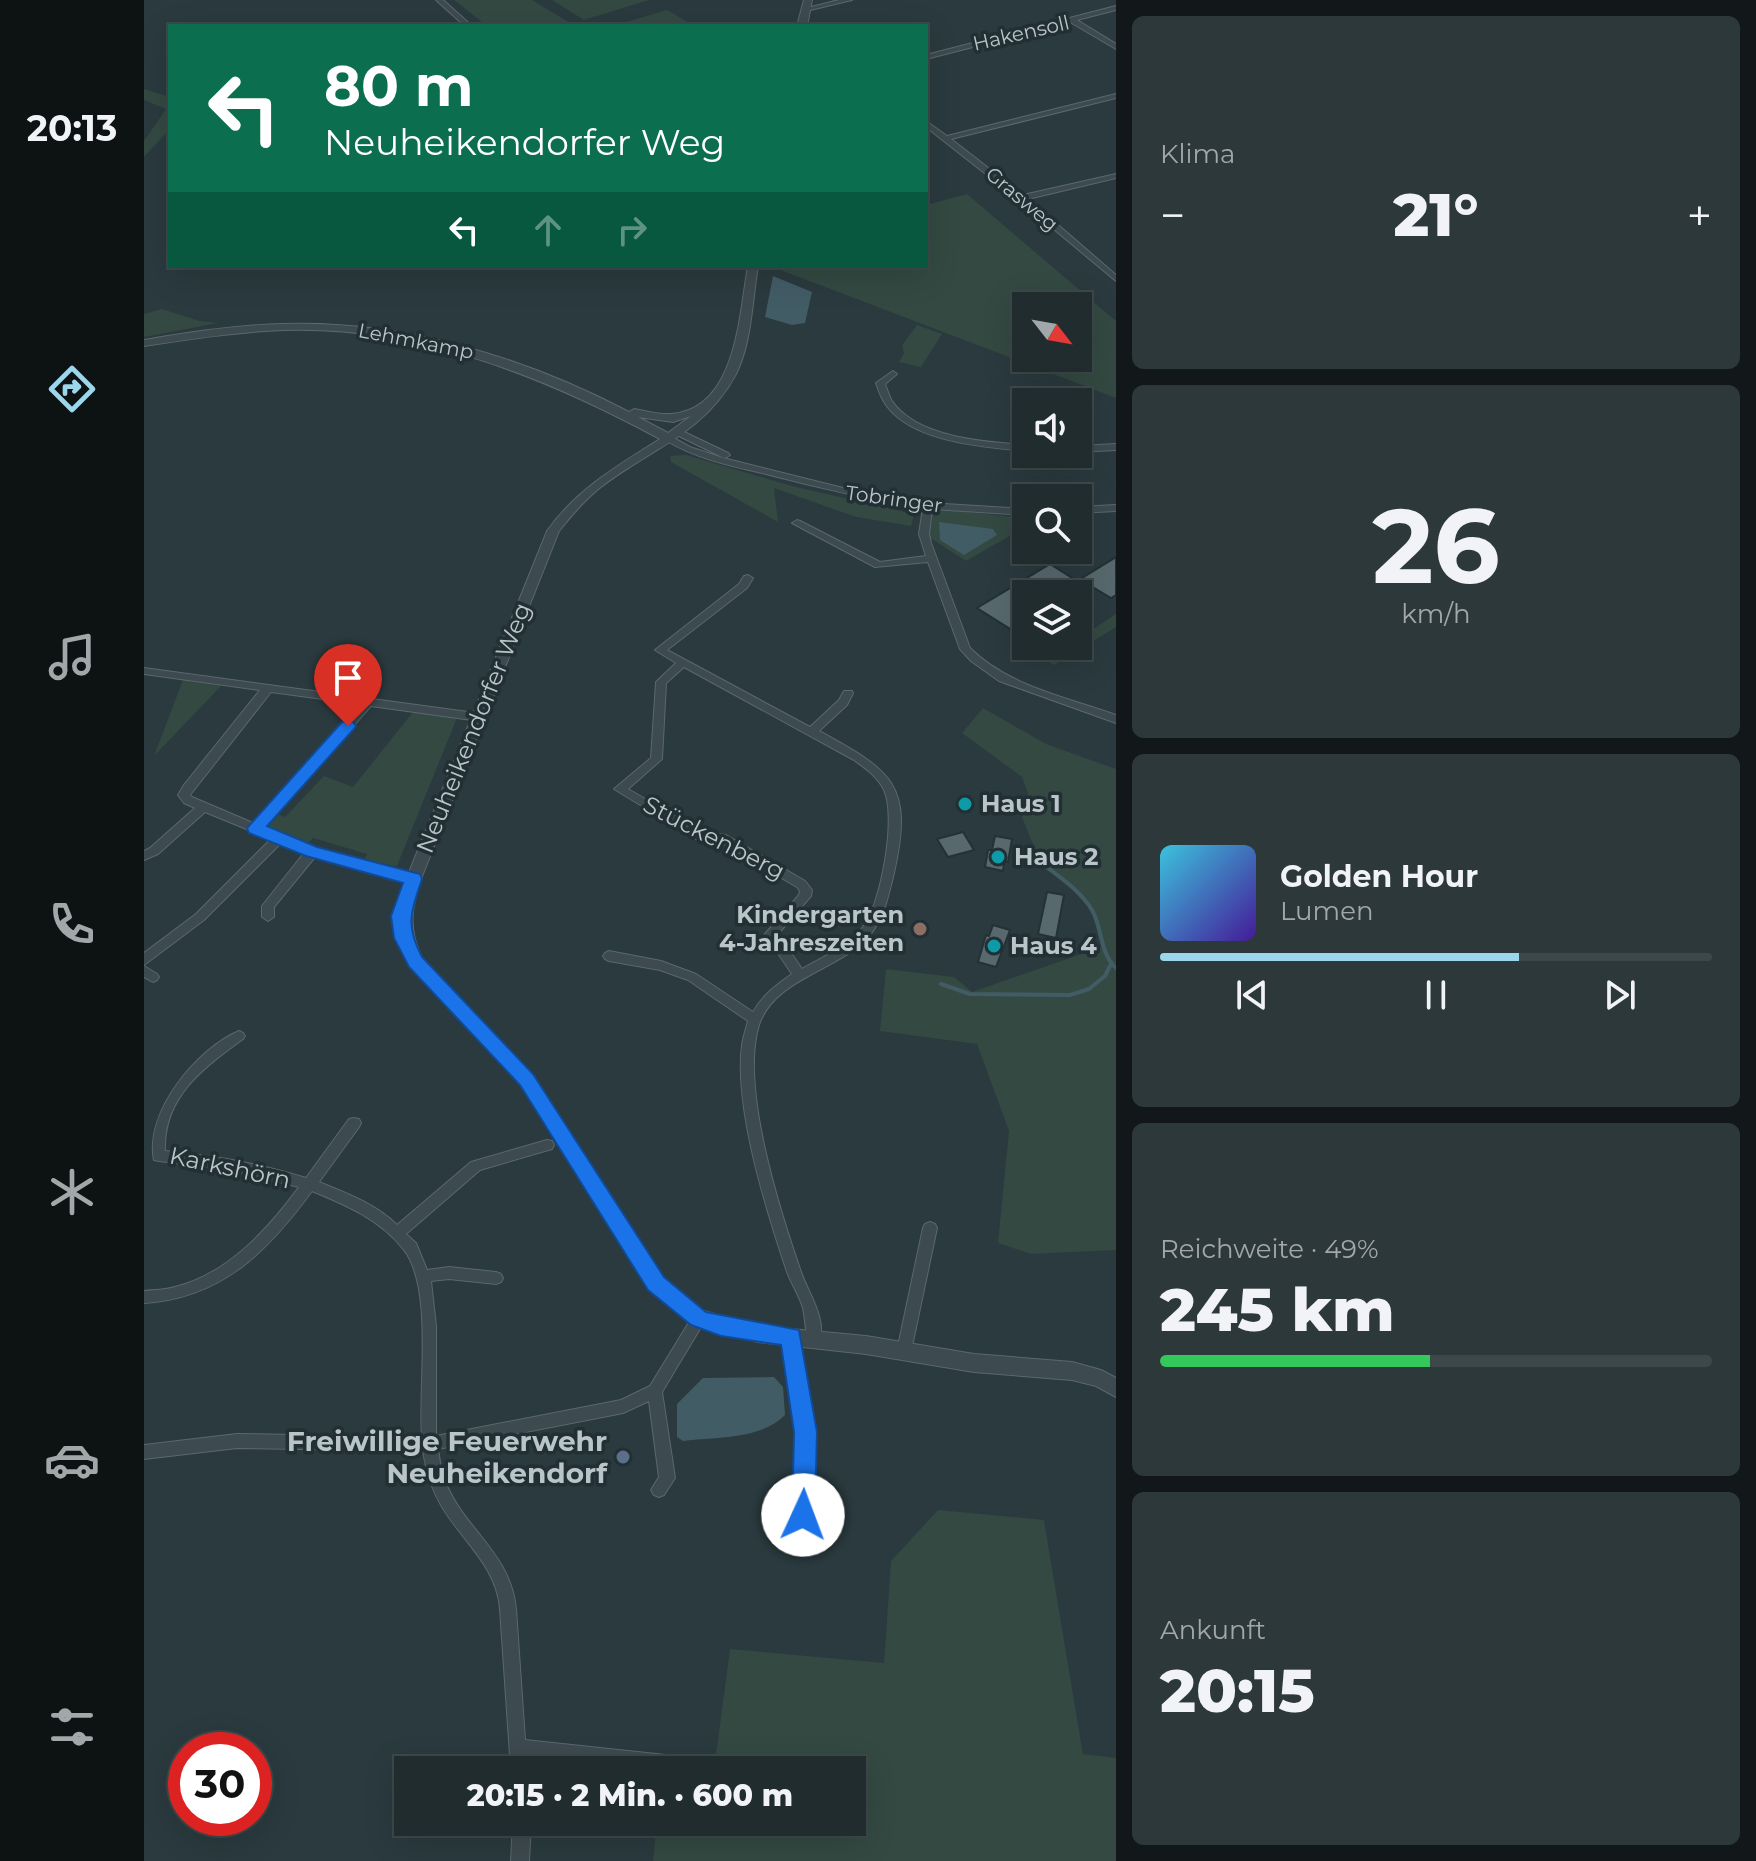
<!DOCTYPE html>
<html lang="de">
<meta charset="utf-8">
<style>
:root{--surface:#202c2e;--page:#2d383a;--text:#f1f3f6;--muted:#a2a7aa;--line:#3d484a;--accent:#9cd6ec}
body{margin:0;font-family:Montserrat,sans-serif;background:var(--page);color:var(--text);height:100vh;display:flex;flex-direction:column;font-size:30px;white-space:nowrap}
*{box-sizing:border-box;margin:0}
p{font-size:26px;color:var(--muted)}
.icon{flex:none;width:44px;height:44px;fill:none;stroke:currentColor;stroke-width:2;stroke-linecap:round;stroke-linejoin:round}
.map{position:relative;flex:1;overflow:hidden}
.panel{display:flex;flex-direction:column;gap:16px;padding:16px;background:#121819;width:640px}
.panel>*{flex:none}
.guide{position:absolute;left:24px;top:24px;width:760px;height:244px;border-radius:0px;box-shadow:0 8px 32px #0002,0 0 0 2px var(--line);background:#0b6e4f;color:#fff;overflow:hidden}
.needle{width:52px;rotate:121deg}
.buttons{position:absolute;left:868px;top:292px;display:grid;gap:16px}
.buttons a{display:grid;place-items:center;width:80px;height:80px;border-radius:0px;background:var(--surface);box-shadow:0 8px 32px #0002,0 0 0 2px var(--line);font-size:40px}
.speed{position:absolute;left:24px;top:1732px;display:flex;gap:16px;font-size:40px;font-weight:700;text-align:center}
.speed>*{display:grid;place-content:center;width:104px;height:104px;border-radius:50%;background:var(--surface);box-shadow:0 8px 32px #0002,0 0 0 2px var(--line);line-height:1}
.speed .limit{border:12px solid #d22;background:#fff;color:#111}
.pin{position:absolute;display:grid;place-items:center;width:68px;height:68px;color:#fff;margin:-82px -34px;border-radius:50% 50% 50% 0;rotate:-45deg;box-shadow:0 0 8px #0007}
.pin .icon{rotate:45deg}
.me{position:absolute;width:88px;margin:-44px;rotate:2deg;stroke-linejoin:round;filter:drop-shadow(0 0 6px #0008)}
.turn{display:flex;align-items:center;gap:28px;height:168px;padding:0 24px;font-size:36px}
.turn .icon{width:104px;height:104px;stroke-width:2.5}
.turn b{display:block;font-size:56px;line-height:68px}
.lanes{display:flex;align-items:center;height:76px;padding:0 24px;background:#0003;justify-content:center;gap:40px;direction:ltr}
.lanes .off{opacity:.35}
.big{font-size:60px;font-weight:800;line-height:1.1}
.panel .tile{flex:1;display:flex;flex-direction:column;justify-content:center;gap:12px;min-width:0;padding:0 28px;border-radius:12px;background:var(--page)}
.panel .dial{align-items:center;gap:0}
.dial b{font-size:104px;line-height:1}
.song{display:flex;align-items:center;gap:24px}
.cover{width:96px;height:96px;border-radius:12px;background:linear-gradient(135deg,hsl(190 70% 55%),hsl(260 70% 35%))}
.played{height:8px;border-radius:4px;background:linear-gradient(90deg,var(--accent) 65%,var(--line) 65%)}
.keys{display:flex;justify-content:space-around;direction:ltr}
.heat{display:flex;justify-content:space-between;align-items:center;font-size:44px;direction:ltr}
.charge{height:12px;border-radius:6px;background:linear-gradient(90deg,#34c759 49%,var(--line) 0)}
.trip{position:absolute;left:250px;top:1756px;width:472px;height:80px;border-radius:0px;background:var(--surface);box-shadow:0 8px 32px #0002,0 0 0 2px var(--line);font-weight:800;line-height:80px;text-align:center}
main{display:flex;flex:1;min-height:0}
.menu{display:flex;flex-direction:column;width:144px;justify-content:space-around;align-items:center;background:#0d1212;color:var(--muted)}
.menu .icon{width:56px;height:56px}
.menu .current{color:var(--accent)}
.menu b{font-size:36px;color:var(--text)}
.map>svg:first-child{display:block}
</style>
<main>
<nav class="menu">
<b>20:13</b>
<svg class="icon current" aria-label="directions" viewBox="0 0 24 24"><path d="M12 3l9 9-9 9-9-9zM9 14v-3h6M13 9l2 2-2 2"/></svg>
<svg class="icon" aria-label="music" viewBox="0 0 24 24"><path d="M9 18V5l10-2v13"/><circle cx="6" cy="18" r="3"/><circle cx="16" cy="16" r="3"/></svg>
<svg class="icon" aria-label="phone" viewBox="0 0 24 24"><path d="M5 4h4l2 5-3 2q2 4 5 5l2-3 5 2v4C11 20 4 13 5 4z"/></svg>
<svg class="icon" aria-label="climate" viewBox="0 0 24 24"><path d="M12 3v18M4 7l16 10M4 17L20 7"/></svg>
<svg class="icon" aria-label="car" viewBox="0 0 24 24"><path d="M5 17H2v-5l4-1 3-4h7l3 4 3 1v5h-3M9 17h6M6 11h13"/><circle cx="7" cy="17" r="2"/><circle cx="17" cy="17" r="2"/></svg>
<svg class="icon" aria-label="filters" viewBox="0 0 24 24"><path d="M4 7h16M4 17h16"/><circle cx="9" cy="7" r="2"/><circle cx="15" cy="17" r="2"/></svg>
</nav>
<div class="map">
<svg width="972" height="1861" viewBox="0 0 972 1861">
<rect width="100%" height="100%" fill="#2a3a3e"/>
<g fill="#334941" fill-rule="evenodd">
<path d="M310,0H388L426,23L417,26H343Z"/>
<path d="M408,0H505L440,20Z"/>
<path d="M523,10L551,26H469Z"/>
<path d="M0,89L26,97V129L0,157V141L22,109L0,100Z"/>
<path d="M823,194L972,321V398L626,266H782V205ZM882,306H934V358H882Z"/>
<path d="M18,309L56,321L74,323L0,337V314Z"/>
<path d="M773,325L798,334L777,367L755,362L760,353L758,345Z"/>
<path d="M542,455L648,486L770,514L767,526L712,517L630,488L634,522L527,462L526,456Z"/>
<path d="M783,508L882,518V531L876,530L822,561L780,534Z"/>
<path d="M972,614V627L910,665L902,660L923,646H934V639Z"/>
<path d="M39,680L77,686L10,756Z"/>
<path d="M839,708L902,744L972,769V1250L887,1254L854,1243L865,1131L833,1044L736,1031L742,969L810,977L828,992L957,947L948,911L925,886L896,862L878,817L884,793L878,777L818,733Z"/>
<path d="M269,712L313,718L253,866L220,861L223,854L169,838L163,844L123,826V821L131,813L141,817L180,776L209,787Z"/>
<path d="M794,1510L900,1520L939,1754L972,1758V1861H509L513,1822H708V1770H570L586,1649L740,1663L747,1561Z"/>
</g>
<g fill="#425c65">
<path d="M629,276L668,292L661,323L648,325L621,317Z"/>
<path d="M795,522L849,529L853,535L820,555L796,540Z"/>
<path d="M630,1377L639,1387L641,1415C617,1440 571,1437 539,1441L533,1437V1404L559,1378Z"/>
</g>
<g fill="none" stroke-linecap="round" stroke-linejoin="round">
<g stroke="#425c65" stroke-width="4">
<path d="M896,862C914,876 936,890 948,910C959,929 955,952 972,968"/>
<path d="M797,984L826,994L926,995L945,989L961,976L967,964"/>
</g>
</g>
<g fill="#58696e" stroke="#243136" stroke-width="2">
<path d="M972,557V595L967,598L950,588L940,594H882V629L874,634L833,608L906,564L933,581Z"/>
<path d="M819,832L830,850L804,857L793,839Z"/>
<path d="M851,836L868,839L864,862L860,861L859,871L841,867L844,850H848Z"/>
<path d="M903,892L920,895L912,938L894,934Z"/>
<path d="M849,925L866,930L852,967L834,962L842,935L845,936Z"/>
</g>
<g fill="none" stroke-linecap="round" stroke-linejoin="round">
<defs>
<g id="minor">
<path d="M292,0H299L328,26H321Z"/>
<path d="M695,0H708L662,11L659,9Z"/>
<path d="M972,6V10L933,20L972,44V49L926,22L782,59V55Z"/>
<path d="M972,94V98L807,139L879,195L972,174V178L884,199L972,275V281L875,200L782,127V121L803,136Z"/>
<path d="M749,371L753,374L741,384C743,389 745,396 748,401C773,438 842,442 882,445V451C840,447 762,442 739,400C736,395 734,389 732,383Z"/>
<path d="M536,430L584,453L586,455L581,458L578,457L533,435V431Z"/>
<path d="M526,436L546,447L579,458L707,490L784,503L882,509V515L788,509L785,534L787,543L826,648C864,686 922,697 972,715V723L855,681L827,661L816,649L784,562L731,567L648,523L653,520L656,521L736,562L782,556L775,534L779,508C725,499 675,488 622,474C588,466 553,459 523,441V437Z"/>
<path d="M972,444V450L934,452V446Z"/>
<path d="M972,505V511L934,513V507Z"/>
<path d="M604,575L609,578L603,588L523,650L666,727L695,700L700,691H708L709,693L703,705L675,731C748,771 770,784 750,873C745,893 740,918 726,935C697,970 630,978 615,1025C596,1086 635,1208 656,1269C663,1292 684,1318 675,1344L670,1345L665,1344L663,1339C662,1329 661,1318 659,1308C655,1294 646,1282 642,1269C622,1209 590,1107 598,1045C599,1037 602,1029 604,1021L544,980L516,970L465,961L461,959L459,956L461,953L465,951L517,961L552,974L609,1012C619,995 632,985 648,974L621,934L655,895L656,891L653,887L576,842L552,839L470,789L507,758L512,682L532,663L511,650L595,584L600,576ZM540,667L710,760C721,768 734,777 740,790C753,817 737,904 719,927C704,946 679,957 658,969L634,934L667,896L668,890L661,881L582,835L558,832L484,789L518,759L522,683Z"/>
<path d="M0,668L339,714L340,717L339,720L335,721L227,706L119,827L171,849L273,876L275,879L273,882L269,883L171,857L130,907V917L124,921L118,917V906L160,853L137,843L60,920L0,965V953L52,914L127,839L61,812L14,854L0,860V851L6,848L51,808L40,803L34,795L40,785L116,690L0,674ZM127,692L216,704L109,823L48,797L46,795Z"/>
<path d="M0,966L13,974L15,977L13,980L9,982L0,977Z"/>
<path d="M95,1031L99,1033L101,1036L99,1039C59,1068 19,1097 21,1151C70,1155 116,1164 162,1178L205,1119L210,1118L215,1119L217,1123L215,1127L175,1182C202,1193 232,1204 253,1225L327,1162L403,1140L408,1141L410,1145L408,1149L336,1170L262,1234L272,1243L283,1270L305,1267L352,1272L357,1274L359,1278L357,1282L352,1284L305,1279L287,1281L292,1326V1436L477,1400L506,1386L550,1314L555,1312L560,1314L562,1318L560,1322L518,1392L531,1478L520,1495L515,1497L510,1495L507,1490L515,1477L505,1401L479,1413L294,1449C296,1462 297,1474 303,1486C323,1531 367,1555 372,1609L381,1740L550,1758L556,1760L558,1766L557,1770H509L382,1756L383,1770H367L356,1609C353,1566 317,1540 297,1505C287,1488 282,1470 279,1451L93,1448L0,1459V1445L93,1434L278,1437C274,1387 290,1289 260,1250C237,1220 202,1205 168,1191C124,1251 78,1298 0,1303V1291C10,1290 21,1290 31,1287C84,1274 124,1229 155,1187L85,1170L15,1161L10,1160C0,1112 54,1048 95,1031Z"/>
<path d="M786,1222L791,1224L793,1228L767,1351L765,1356L760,1357L755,1356L753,1351L779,1228L781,1224Z"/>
<path d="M647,1331L652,1333L654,1337L669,1432L667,1515L664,1520L659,1522L654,1520L651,1515L655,1432L640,1337L642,1333Z"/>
<path d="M369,1822H387L385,1861H367Z"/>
</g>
<g id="tertiary">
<path d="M660,0H668L663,26H653Z"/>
<path d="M604,266H614C608,301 608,342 592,374C559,436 502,450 452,491C438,503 427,516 415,531L277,879C267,909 264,929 278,958L389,1075L519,1278L560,1311L614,1326L722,1336L830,1354L928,1362L957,1370L972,1378V1397L952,1386L928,1380L830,1372L722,1354L614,1342L548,1324L505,1290L377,1085L266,966C252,940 248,920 257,892L403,531C433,489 473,466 516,439C399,376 275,326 139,330C92,332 46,339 0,346V340C46,332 92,325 139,324C259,320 380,357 485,412L490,409C502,411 516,415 527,414C593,409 595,315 604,266ZM547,416L524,433L494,417L529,422Z"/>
</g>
</defs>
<use href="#minor" stroke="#5b686c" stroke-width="2"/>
<use href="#tertiary" stroke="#5b686c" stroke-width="2"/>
<use href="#minor" fill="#3d4a4f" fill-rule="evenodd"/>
<use href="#tertiary" fill="#3d4a4f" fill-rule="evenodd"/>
</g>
<path fill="#1a73e8" stroke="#114b97" stroke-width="2" d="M204,721L209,722L212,726L209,730L123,826L173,847L276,874L278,879C267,913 261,924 278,957L389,1074L520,1277L562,1312L655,1330L673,1432L671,1515L667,1523L659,1526L651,1523L648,1515L650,1432L637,1345L577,1336L547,1325L504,1290L376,1085L265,967L250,938L247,916L259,883L162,856L105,833L103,828L198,722Z"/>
<g fill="#0f9aa8" stroke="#222f34" stroke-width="3">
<circle cx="821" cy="804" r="8"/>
<circle cx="854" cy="857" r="8"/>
<circle cx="850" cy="946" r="8"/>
</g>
<circle fill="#8d6e63" stroke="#222f34" stroke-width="3" cx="776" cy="929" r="8"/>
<circle fill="#5c6f8a" stroke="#222f34" stroke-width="3" cx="479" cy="1457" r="8"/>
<g text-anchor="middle" stroke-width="7" stroke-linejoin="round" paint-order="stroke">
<g font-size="20" fill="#bac5c9" stroke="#222f34">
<text transform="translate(877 33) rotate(-13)" y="7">Hakensoll</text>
<text transform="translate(878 199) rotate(40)" y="7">Grasweg</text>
<text transform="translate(272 341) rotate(11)" y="7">Lehmkamp</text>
<text transform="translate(750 499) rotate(8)" y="7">Tobringer</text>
</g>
<g font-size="24" fill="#bac5c9" stroke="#222f34">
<text transform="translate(330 728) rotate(-68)" y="8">Neuheikendorfer Weg</text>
<text transform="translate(570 838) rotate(27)" y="8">Stückenberg</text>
<text transform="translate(86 1168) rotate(12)" y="8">Karkshörn</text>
</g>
<g font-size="24" font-weight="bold" fill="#bac5c9" stroke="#222f34" text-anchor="start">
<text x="837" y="812">Haus 1</text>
<text x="870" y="865">Haus 2</text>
<text x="760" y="923" text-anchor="end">Kindergarten<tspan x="760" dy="28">4-Jahreszeiten</tspan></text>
<text x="866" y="954">Haus 4</text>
</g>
<g font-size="28" font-weight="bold" fill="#bac5c9" stroke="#222f34" text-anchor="end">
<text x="463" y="1451">Freiwillige Feuerwehr<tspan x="463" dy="32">Neuheikendorf</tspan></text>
</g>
</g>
</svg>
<div class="buttons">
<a><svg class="needle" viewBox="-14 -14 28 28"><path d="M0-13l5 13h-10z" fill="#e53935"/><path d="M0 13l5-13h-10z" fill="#a2a7aa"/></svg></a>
<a><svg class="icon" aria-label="sound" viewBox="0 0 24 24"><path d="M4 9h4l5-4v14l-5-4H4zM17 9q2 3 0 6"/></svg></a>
<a><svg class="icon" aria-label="search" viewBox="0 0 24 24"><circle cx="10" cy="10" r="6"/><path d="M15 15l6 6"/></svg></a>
<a><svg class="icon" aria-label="layers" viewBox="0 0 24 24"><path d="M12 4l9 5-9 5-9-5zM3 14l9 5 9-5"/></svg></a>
</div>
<div class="speed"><div class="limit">30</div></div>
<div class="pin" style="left:204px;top:726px;background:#d93025"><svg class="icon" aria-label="arrive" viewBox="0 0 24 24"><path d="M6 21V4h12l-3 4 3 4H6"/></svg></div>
<svg class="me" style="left:659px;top:1515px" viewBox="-20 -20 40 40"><circle r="19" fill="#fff"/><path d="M0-13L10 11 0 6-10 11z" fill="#1a73e8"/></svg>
<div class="trip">20:15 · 2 Min. · 600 m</div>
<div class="guide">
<div class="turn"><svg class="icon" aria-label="left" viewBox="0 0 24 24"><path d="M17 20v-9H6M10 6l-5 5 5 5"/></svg><div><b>80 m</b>Neuheikendorfer Weg</div></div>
<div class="lanes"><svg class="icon" aria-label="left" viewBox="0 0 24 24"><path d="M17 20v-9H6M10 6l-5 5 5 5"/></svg><svg class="icon off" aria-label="ahead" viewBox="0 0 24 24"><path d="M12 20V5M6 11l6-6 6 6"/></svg><svg class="icon off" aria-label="right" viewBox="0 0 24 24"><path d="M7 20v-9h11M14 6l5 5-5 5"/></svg></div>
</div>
</div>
<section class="panel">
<div class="tile"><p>Klima</p>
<div class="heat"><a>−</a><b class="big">21°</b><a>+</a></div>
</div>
<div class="tile dial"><b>26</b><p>km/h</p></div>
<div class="tile">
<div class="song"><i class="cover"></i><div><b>Golden Hour</b><p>Lumen</p></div></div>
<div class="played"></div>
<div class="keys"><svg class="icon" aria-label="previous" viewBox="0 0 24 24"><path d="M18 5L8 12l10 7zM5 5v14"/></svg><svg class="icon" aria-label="pause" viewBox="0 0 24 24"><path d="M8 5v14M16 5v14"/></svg><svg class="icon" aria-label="next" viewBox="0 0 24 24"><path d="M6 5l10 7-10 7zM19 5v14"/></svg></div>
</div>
<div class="tile"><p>Reichweite · 49%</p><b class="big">245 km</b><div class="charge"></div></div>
<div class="tile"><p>Ankunft</p><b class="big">20:15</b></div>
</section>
</main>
